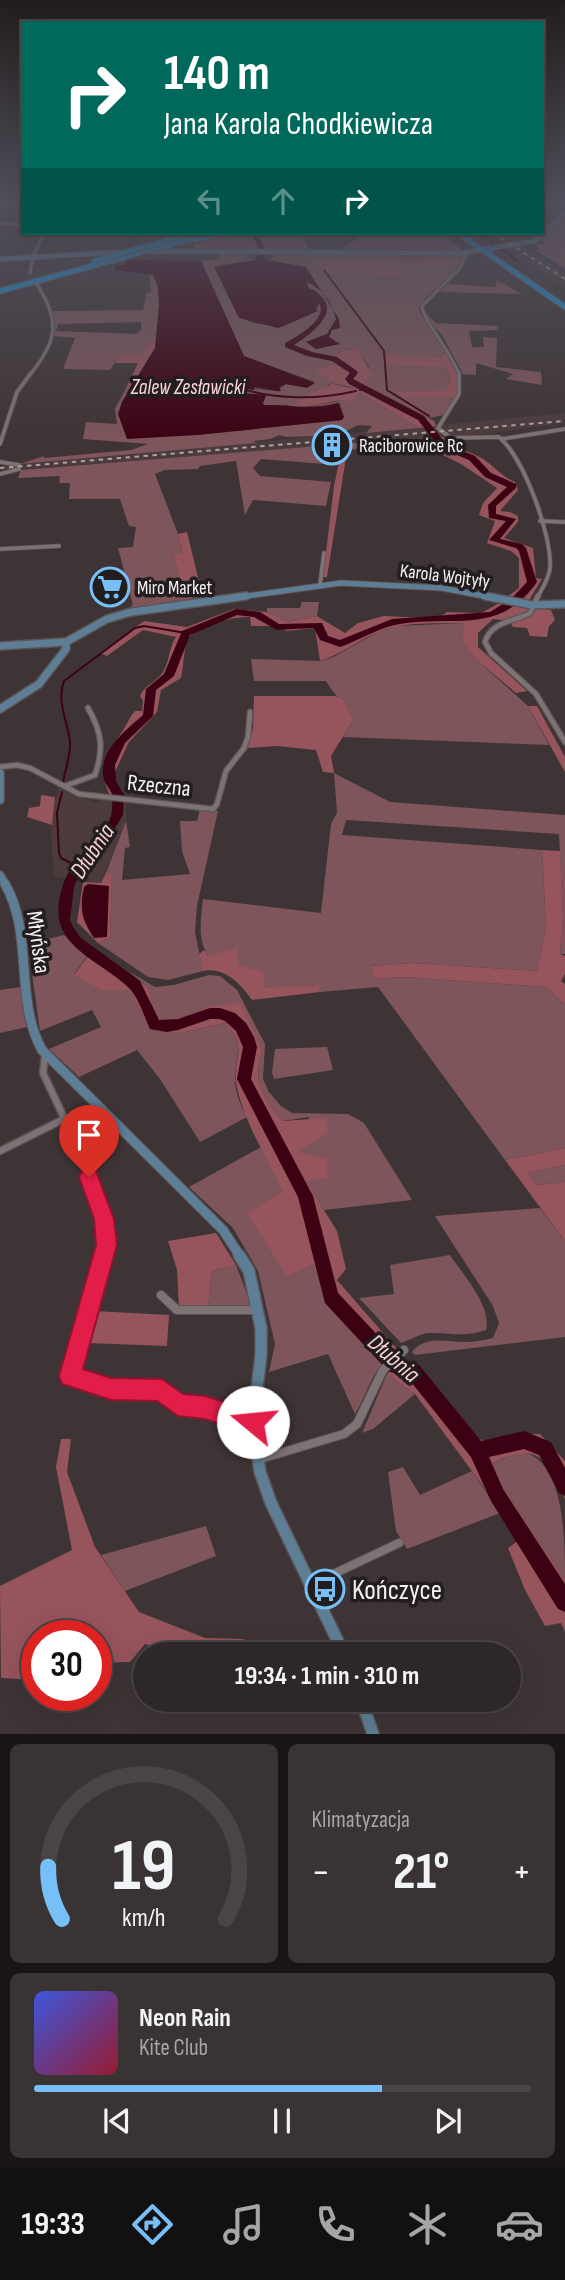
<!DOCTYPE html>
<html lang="pl">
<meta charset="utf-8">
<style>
:root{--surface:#2e2728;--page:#3a3334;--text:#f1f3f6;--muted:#a7a5a8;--line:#494445;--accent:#76c0f7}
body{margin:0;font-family:"Sofia Sans Condensed",sans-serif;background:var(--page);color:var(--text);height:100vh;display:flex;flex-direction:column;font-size:26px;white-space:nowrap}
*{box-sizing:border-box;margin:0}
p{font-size:23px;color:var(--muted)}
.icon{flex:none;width:38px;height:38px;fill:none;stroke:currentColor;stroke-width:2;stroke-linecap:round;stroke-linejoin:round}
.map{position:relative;height:1734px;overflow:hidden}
.details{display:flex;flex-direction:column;gap:10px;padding:10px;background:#191516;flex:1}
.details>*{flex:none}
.banner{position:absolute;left:21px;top:21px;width:523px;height:214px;border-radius:0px;box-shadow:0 7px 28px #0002,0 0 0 2px var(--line);background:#00695c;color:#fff;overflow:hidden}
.speed{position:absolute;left:21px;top:1620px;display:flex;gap:14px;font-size:35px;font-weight:700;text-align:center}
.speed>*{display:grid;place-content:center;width:91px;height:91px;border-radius:50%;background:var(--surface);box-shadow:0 7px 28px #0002,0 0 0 2px var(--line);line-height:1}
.speed .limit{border:10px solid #d22;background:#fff;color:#111}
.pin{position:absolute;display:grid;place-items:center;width:60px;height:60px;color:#fff;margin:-72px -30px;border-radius:50% 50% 50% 0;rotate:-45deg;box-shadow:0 0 7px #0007}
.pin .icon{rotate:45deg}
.me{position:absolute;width:77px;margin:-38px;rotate:287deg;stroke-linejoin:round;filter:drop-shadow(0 0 5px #0008)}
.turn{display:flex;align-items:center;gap:24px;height:147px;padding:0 28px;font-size:32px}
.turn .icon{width:91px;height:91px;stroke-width:2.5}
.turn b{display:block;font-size:49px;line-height:60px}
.lanes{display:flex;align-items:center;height:66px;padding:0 28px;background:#0003;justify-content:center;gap:35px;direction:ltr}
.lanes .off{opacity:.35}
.big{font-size:52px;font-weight:700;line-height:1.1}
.details .card{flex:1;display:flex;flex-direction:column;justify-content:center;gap:10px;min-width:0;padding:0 24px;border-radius:10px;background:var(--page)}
.details .dial{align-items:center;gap:0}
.dial svg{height:182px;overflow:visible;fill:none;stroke:var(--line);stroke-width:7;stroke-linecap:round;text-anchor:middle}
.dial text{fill:var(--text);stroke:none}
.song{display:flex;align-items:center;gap:21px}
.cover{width:84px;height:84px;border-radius:10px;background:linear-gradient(135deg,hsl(230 70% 55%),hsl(350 70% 35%))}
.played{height:7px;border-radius:4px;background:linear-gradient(90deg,var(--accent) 70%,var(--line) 70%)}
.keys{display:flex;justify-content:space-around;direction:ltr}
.heat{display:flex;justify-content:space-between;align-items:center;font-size:38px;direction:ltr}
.details .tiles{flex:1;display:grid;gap:10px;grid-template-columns:1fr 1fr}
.card:last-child{grid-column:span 2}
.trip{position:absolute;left:133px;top:1642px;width:388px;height:70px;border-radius:35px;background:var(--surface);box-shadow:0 7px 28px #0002,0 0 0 2px var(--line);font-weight:700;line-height:70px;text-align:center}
.menu{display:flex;height:112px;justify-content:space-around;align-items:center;background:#121010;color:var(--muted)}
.menu .icon{width:49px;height:49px}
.menu .on{color:var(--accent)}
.menu b{font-size:32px;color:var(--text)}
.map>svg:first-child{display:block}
</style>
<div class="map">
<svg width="565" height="1734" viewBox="0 0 565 1734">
<rect width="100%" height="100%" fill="#3e3435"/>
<g fill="#4c3b3d">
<path d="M523,246L565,274V288L506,248Z"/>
<path d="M565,413V423L484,434L0,471V466Z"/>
<path d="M59,788L75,796L90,800L92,803L102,800L126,801V821L101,883L54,876L51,833L54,805Z"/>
</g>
<g fill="#7e555a" fill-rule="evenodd">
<path d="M565,215V269L535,250L538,249L537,245L546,243L541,241Z"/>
<path d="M238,233H300L310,250L193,248L194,244Z"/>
<path d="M363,233H438L460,247L461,251L397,249L396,253L345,252L343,249Z"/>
<path d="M220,253H248L249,257L244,258L257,259L216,266L247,320L253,323L282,327L317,311L318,299L307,292L316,291L309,288L304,282L316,285L306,267L269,260L273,258L272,254L465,255L461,262L317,261L308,264L323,267L328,273L396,276L400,269L404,268H456C446,282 425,295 419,308C422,320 439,337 447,351L441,358H429L437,367L446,368L451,383L445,392L398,393L456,397L444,415L429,418L362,384L369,367L356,347L334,354L339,363L323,377L356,388L330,383C323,391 310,392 307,407L346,400L358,392L419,428L366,433L372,426L358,425L344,432L343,435L286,437L280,435L270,439L253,441L257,443L20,464L44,456V458L131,450L148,444L83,439L86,422L117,424L115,409L126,388H131L122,402L197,435L342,420L339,403L306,409L286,405H265L262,404L266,395L241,393L236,387L277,391L286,384L304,387L315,382L244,356L201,261L219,259Z"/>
<path d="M146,272L153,275C163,296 158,318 156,340L150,341L141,357H118L110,370L63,369L75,338L53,336V311L143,310L146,294L151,291L149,274L144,273ZM141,322V330L136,334L56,331L58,324Z"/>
<path d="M497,280L522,294L440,292L448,284L495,287Z"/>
<path d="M424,312L436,323L498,326L497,330L469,331L472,347H484L483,337L497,338L496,367L541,372L542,385L506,379L513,374L476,363V375L463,374L442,335L426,319Z"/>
<path d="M431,437L419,442L340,451L337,453V465L261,459L253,468L260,476L331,482L326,506L253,500L245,515L236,461L200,466L198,469L165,470L155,474L178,534L182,554L173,555L186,599L133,605L118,548L133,547L136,527L129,526L120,499H69L70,483H59L60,476L18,478L21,470Z"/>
<path d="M302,602H319L317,616L288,622L267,612V608H300Z"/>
<path d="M465,623L464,641L478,661L528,706L549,745L343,737L353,720C345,704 335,696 326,681H254L251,659L321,661L333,657L378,632L397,626Z"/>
<path d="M334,773L390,802L565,815V954H560L563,917L559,834L346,820L342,835L542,850L546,926L537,971L412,963L371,966L374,979L403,977L546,987L565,1005V1148L505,1160L378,987L320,992L318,985L265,989L238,965L208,956C197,939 201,918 203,899L321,913L331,824L337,813Z"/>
<path d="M200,809L218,811L197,906L195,932L203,971L168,980L148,977L98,943L110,938L112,875L106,873L126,821L130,847L125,848L122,880L190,874L182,851L180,821H197Z"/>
<path d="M64,935L87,956L74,974L101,990H130L150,1030L181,1033L226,1023C246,1046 235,1053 235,1080C235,1093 241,1106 247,1117L200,1142L160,1079L137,1050L79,1077L49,1049L101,1027L92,1010L40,1031L28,944Z"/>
<path d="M128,971L155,987L174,985L209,975L220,976L237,990L265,1044L263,1079L269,1092L281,1106L292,1113L348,1114L364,1123L412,1200L324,1210L305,1180L327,1160L296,1153L309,1117L282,1121C263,1096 252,1083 262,1051L207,1007L185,1016L157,1023L148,987Z"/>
<path d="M21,987L27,1027L0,1033V990Z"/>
<path d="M327,1047L333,1070L274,1079L272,1073L275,1049Z"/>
<path d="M261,1147L284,1192L248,1213L313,1264L325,1293L382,1364C371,1376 365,1398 355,1414L328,1354L269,1372L275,1344L258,1271L233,1228L189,1187Z"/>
<path d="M565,1165V1182L537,1185L527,1173Z"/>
<path d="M540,1208L565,1241V1337L415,1355L412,1352C425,1335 446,1342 465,1342C474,1342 484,1340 493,1338L499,1323L493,1306L435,1216Z"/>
<path d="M450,1255C463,1275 492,1306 486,1330C465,1338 449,1332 428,1333C420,1334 410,1340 401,1343L359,1298L394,1294L390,1265Z"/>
<path d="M236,1265L252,1307L208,1306L212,1271Z"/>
<path d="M387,1374L415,1394L373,1429L362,1433Z"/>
<path d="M521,1452C565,1458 565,1541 565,1580L498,1480L493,1463Z"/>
<path d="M403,1467L420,1495L472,1471L500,1513L407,1549L396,1531L388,1472Z"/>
<path d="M206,1526L216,1556L125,1591L101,1555Z"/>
</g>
<g fill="#96545d">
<path d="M317,261L462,262L456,268H404L400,269L404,274L396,276L327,273L323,267L307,264Z"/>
<path d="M156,340L155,348L131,388H126L138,363H115L118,357L133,354L132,356L141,357L150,341Z"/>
<path d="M357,347L372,375L363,384L373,387L376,391L434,421L436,426L419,428L358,392L354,401C348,402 343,400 336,401C323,403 312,408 299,405L297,402L300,399L310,398L307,395L330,385L329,383L355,389L323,377L316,371L338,363L334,354Z"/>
<path d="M447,351C454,365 463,381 456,397H403L397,392L445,391L451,382L446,368L387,364V355L441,358Z"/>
<path d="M433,437H443C454,450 469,450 483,459C495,467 501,476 515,482L518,490L500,511L510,512L518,516V522L504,538L533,548L536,578L542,579L528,602L507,597L519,588V558L511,551L487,543L495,521L479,515L483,503L497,488L461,464L421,444Z"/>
<path d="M347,451L327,577H323L334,486L341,453Z"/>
<path d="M187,532L203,598L229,596L133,609L131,605L186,599L173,555L182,553L178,534Z"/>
<path d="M503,601L551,610L555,620L549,626L547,637L530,636L527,628L513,627L510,621L493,619L478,633V647L527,691L516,693L478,661L463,641L464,623C437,624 407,621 381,631C360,639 342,654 320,661L315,628L287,631L273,626H251L250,617C236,616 196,625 188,639C183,650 184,666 181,678L161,690L157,712L129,742L114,774L120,797L110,796C94,760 115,748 131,716L135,711H142L143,701L140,696C145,684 159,681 164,670C170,659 169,647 176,637L143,630L107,656L100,653L144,621L187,627L234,609L267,612L288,622L317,616L345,633L358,623L384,616L425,618L440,617L447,612L481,613Z"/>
<path d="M254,696H335L343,700L353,720L331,756L334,773L323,772L316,750L277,746L247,748L253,728Z"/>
<path d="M528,706H537L565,757V772Z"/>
<path d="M41,795L55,797L52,825L27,817L29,808L40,806Z"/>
<path d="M542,850L560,851L563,917L560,954L565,956V974L561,981L565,984V1005L546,987L403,977L374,979L371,966L412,963L537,971L546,926Z"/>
<path d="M106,873L112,874L110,938L98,943L77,922L83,882L101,883Z"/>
<path d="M238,948V965L263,972L265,988L319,985L320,992L252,1000C241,984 224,966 203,971L199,954L204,950L208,956Z"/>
<path d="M93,949L148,987L157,1022L185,1016L207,1007L241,1003L262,1051C252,1083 263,1095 282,1121L326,1118L328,1133L297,1152L327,1159V1178L306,1181L337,1231L346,1269L337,1280L397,1349L382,1364L325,1293L313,1264L287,1276L247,1213L283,1192C268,1159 245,1124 237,1088C230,1060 251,1049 225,1023L181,1033L150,1030L130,990H101L74,975Z"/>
<path d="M565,1148V1165L527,1173L537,1185L565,1182V1241L505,1160Z"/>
<path d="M216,1233L236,1265L212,1271L208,1306L179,1307L177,1270L168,1241Z"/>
<path d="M95,1311L169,1315L167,1346L88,1343Z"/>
<path d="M406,1359L430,1381L475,1438L491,1442L520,1434H540L565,1461V1499C543,1459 542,1441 493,1463L498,1480L565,1580V1632L561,1623L545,1626L525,1590L508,1548L518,1541L483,1486L415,1394L387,1374Z"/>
<path d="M61,1439H71L67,1472L95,1547L139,1612L205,1638L244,1639L232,1654H185L145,1644L130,1662L96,1663V1636H37V1680L1,1678L0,1586L72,1550L56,1467Z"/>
</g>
<g fill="#3c0112">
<path d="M258,253H265L264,260L306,267L339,319L340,328L332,330L329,337L340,344L316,349L306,342L327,334L336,319C333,303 321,287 306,282L309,288L320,294L310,292L315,295L319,304L315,309L318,311L278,328L239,318L214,267L256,260Z"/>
<path d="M127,260L201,261L244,356L315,383L307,388L286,384L279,387L281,391C275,392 264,387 254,387V390L237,387L241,393L266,395L263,404L265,405C293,405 310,410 339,403L344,417L342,420L197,435L127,439L118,414L122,402L155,348L159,305L158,286L153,275L115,270V265H124Z"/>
<path d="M88,884L109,886L107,937L94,938C82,920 79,909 84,887Z"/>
</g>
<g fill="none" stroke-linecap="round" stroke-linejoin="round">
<g stroke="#3c0112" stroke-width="2">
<path d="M0,227L23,226"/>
<path d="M95,233L133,237L156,233"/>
<path d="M478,233L497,246"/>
<path d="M502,249L517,261"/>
<path d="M324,270L384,351L387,390L429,416"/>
<path d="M236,387C274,400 317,400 356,391"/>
<path d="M360,390L364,389"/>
<path d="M63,782C65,770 71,755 70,742C68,723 56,700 64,681L135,628L144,626L186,633"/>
<path d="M62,792L57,813L59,853L61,858L77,866"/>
</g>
<g fill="#3c0112" fill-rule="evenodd">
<path d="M251,233H257L264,247L263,259L258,258V247Z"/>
<path d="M304,287C348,302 320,329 294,345L312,352L337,357L357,371L358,373L353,379L355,380L424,416L446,444L475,456L491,473L516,484V488L496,506V514L516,519L500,539L522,544L526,548L537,582C498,638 450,613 395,625C376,629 358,641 340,647L320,640L314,628L277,630L254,617L237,615L190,635L174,676L156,690L153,716L125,743L115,765L116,781L124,795L123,815L109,838L82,868L74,887L70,920L73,927L81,938L140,981L159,1020L178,1019L210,1008H220L235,1013L246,1023L254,1037L257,1047L251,1079L313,1196L338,1293L399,1358L419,1365L481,1441L524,1431L551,1442L565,1468V1496L559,1493L539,1455L524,1449L489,1457L503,1489L565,1584V1612L558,1609L491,1501L471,1457L408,1378L388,1371L325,1303L298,1197L237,1079L243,1047L236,1031L225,1021L219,1019H210L178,1030L167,1032L150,1029C144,1016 138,996 128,987C92,954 43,945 63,885C73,855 102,841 111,816C112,811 113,799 112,794C110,789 106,785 104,780C97,752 125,731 143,715L146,689L164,674L182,631L236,609L260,612L279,624L322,623L328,636L340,640L392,619L490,612L511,599L527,582L519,551L516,548L489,540L506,521L489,518L488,505L507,487L485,477L469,460L440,448L418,420L349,384L345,379L350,373L332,361L307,356L285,347V343C309,330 342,308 302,290V288Z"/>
</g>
<defs>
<g id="street-far4">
<path d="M0,204L23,206"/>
<path d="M0,223L23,225"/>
<path d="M30,273L33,257L44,233"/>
<path d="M30,375C57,340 61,323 37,284"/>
<path d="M459,375C453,354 422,319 422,306L460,268L467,252"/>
</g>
<g id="street-far3">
<path d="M459,373V394L438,428L451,438L499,437C524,458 552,535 550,568C549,579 542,589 537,598"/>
<path d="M502,439L565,429"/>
<path d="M0,444L17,392L31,373"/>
<path d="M0,462L19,465"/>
<path d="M0,474L19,469"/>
<path d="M540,521L565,522"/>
<path d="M0,549L59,546"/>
<path d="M320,585L324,553"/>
</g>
<g id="street-far2">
<path d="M538,596L530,613C514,622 491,621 485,642L491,653L536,694L565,742"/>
<path d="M0,767L17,765L30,768L79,794L213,809L217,804L226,771L244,748L248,737L250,712"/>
<path d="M65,786L95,775C104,749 102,732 88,708"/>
</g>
<g id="street-far1">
<path d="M45,1055L43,1073L74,1139L104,1219L105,1256"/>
<path d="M0,1151L64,1119"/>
</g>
<g id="street">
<path d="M105,1255L70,1376L111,1389L162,1390L178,1405L205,1407L253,1422"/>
<path d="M161,1295L177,1310H257"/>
<path d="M260,1459L344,1434L357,1424L383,1370L404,1350"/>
<path d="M310,1585L399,1543"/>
</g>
<path id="secondary-far4" d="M0,259L140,251L461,253L535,241L565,213"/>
<path id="secondary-far3" d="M233,598L341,583L442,588L494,598"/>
<g id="secondary-far2">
<path d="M485,596L532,605L565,604"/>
<path d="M0,646L66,642L107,619L131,612L246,596"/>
<path d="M0,709L39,684L66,649V642"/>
<path d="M0,773V800"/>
<path d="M0,875L6,885"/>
</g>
<path id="secondary-far1" d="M5,884C34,934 14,1000 42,1050L223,1230L240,1256"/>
<g id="secondary">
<path d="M239,1255L249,1271L261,1328V1355L253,1422L260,1472L271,1503L344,1654"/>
<path d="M361,1699L373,1734"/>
</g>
<g id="highway">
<path d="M458,233L481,249"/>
<path d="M180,242L224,233"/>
<path d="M159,243L187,234"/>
<path d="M484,251L565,307"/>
<path d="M0,291L139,253"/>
</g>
</defs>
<use href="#street-far4" stroke="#5c5354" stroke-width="4.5"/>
<use href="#street-far3" stroke="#5c5354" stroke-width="5"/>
<use href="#street-far2" stroke="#5c5354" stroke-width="7"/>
<use href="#street-far1" stroke="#5c5354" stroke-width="9"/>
<use href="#street" stroke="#5c5354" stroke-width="10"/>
<use href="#secondary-far4" stroke="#5c5354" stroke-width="6"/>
<use href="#secondary-far3" stroke="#5c5354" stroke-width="7"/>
<use href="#secondary-far2" stroke="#5c5354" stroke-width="10"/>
<use href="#secondary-far1" stroke="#5c5354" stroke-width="11"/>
<use href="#secondary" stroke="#5c5354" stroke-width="14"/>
<use href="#highway" stroke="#5c5354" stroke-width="7"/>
<use href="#street-far4" stroke="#7e7374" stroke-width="2.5"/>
<use href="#street-far3" stroke="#7e7374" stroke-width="3.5"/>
<use href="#street-far2" stroke="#7e7374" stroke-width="4.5"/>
<use href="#street-far1" stroke="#7e7374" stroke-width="6"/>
<use href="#street" stroke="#7e7374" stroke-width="8"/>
<use href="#secondary-far4" stroke="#5e7e95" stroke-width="4.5"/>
<use href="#secondary-far3" stroke="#5e7e95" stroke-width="5"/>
<use href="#secondary-far2" stroke="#5e7e95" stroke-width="7"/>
<use href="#secondary-far1" stroke="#5e7e95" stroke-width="9"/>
<use href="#secondary" stroke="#5e7e95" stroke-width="11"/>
<use href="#highway" stroke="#1497e2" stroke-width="5"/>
<g stroke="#aba3a4" stroke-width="2" stroke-dasharray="4.5 4.5" stroke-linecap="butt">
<path d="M493,233L565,279"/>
<path d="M0,468L565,421"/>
</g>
<defs>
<g id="highway-bridge">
<path d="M489,248L492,250"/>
<path d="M155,249L180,242"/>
<path d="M94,261L159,243"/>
</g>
</defs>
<use href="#highway-bridge" stroke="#5c5354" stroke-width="7" stroke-linecap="butt"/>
<use href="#highway-bridge" stroke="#1497e2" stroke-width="5"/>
</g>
<linearGradient id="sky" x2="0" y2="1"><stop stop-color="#221d1d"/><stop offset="0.45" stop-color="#52505c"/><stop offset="1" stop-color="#52505c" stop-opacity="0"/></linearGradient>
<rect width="565" height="444" fill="url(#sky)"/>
<path fill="#e11d48" stroke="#92132f" stroke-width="2" d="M89,1168L96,1171L114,1219L117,1245L83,1369L111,1378L162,1379L183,1394L205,1396L262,1414L265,1422L262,1431L253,1434L205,1419L178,1416L157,1401L111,1400L62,1384L59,1376L96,1245L94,1219L79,1177L82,1171Z"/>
<defs>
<symbol id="building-ring" viewBox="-11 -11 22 22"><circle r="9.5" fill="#221d1e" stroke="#76c0f7" stroke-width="1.5"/><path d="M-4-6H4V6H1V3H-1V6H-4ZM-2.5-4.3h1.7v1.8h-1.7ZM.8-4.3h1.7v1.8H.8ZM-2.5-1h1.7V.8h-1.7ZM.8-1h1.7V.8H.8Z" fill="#76c0f7"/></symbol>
<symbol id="supermarket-ring" viewBox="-11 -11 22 22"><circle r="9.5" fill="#221d1e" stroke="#76c0f7" stroke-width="1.5"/><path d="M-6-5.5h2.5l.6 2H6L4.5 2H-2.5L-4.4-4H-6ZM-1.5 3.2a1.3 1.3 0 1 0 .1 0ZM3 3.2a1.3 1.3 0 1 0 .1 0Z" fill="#76c0f7"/></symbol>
<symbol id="bus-ring" viewBox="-11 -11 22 22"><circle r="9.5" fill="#221d1e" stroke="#76c0f7" stroke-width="1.5"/><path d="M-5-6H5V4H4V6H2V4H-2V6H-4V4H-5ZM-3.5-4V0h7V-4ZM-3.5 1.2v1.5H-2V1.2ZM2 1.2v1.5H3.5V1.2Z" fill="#76c0f7"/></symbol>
</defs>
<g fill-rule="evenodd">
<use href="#building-ring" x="310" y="423" width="44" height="44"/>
<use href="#supermarket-ring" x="88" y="565" width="44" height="44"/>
<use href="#bus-ring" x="303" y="1567" width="44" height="44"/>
</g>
<g text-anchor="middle" stroke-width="7" stroke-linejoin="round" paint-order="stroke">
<g font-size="19" fill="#f7f0f1" stroke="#221d1e" text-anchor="start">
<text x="359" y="452">Raciborowice Rc</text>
<text x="137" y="594">Miro Market</text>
</g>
<g font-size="19" fill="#f7f0f1" stroke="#221d1e">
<text transform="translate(445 575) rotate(7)" y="7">Karola Wojtyły</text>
</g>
<g font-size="21" font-style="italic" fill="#fad1d5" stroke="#221d1e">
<text x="188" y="394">Zalew Zesławicki</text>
</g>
<g font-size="23" fill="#f7f0f1" stroke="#221d1e">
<text transform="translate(159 785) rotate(6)" y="8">Rzeczna</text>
<text transform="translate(39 942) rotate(82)" y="8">Młyńska</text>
</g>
<g font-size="24" font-style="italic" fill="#fad1d5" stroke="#221d1e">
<text transform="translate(92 851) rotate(-56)" y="8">Dłubnia</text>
<text transform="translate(394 1358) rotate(41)" y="8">Dłubnia</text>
</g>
<g font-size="28" fill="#f7f0f1" stroke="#221d1e" text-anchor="start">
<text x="352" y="1599">Kończyce</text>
</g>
</g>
</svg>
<div class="speed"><div class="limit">30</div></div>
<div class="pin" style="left:89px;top:1177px;background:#d93025"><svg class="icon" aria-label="arrive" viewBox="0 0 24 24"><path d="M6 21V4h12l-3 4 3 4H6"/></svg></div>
<svg class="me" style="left:253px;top:1422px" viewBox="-20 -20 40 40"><circle r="19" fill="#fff"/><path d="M0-13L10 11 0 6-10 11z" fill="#e11d48"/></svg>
<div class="trip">19:34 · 1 min · 310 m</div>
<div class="banner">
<div class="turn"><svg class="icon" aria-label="right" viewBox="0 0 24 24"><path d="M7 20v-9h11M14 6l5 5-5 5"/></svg><div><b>140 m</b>Jana Karola Chodkiewicza</div></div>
<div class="lanes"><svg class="icon off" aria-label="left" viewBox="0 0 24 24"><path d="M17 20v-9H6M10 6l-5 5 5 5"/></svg><svg class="icon off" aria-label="ahead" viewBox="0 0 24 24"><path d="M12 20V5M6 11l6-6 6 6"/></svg><svg class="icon" aria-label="right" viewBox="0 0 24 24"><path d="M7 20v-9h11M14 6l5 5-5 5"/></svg></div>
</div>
</div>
<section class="details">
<div class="tiles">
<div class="card dial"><svg viewBox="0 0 100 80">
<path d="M14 69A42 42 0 1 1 86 69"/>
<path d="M14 69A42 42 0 0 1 8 46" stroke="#76c0f7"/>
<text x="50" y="56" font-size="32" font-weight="700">19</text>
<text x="50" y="72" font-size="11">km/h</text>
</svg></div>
<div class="card"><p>Klimatyzacja</p>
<div class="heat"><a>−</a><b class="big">21°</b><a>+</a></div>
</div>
<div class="card">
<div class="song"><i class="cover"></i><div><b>Neon Rain</b><p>Kite Club</p></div></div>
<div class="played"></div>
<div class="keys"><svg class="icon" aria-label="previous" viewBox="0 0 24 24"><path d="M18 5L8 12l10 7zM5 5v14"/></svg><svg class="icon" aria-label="pause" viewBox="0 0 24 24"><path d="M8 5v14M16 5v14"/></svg><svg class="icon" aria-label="next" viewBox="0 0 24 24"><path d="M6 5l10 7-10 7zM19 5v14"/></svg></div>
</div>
</div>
</section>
<nav class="menu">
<b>19:33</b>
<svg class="icon on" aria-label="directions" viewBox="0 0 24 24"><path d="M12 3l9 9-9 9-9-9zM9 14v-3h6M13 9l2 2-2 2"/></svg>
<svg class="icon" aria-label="music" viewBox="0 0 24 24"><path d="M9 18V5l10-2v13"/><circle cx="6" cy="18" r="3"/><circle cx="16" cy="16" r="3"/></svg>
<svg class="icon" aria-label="phone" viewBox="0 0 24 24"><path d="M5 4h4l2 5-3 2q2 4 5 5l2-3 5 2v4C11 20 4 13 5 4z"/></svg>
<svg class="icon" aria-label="climate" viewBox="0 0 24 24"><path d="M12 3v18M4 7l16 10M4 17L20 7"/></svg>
<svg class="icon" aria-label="car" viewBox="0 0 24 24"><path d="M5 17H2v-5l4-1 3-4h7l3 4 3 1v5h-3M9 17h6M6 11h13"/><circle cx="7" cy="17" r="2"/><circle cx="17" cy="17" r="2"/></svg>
</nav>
